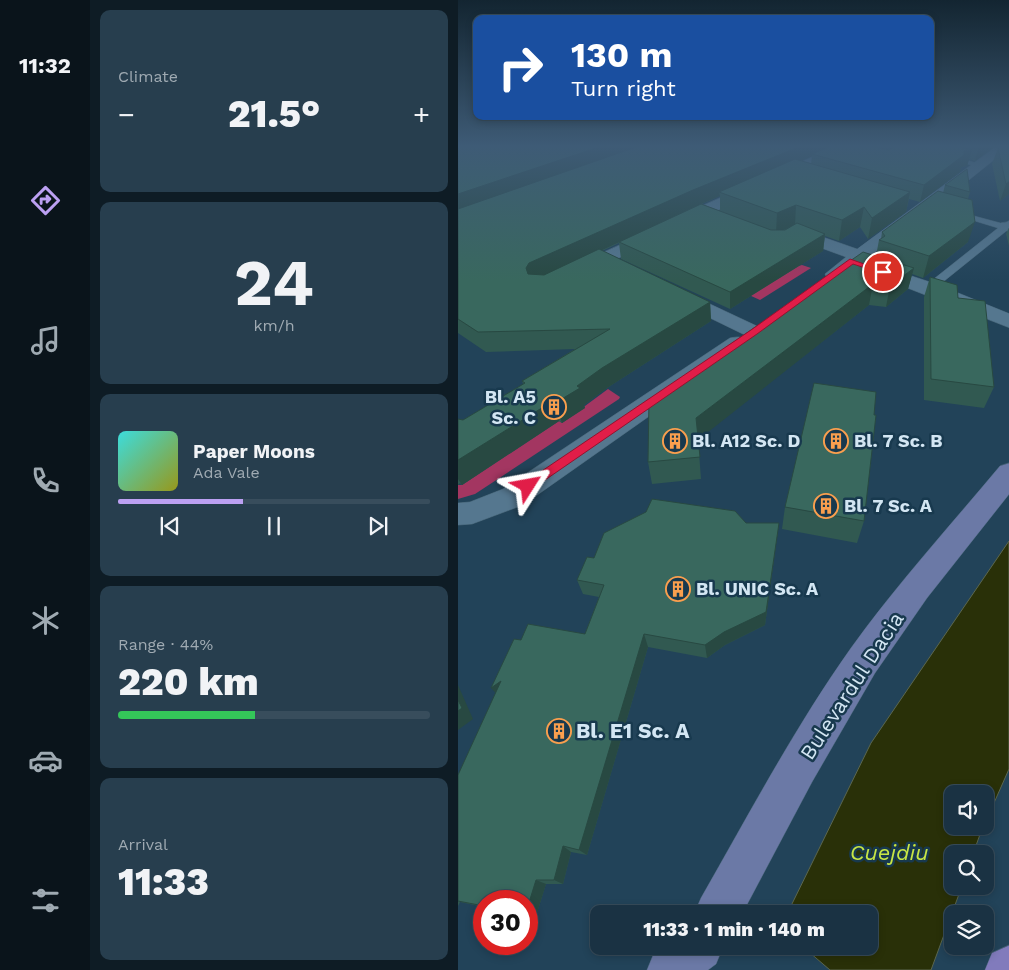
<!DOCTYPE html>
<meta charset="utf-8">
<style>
:root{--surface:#1a3243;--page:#273e4e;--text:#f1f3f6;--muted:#9faab2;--line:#384d5c;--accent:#bca0f2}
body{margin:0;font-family:"Work Sans",sans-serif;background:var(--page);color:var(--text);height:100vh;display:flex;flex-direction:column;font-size:19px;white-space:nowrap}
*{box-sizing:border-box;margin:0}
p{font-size:16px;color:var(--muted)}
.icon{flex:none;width:28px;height:28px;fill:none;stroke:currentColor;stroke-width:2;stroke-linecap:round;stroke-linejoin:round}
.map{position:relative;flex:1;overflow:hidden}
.sheet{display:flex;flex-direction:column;gap:10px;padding:10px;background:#0e1c25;width:368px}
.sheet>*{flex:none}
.banner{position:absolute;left:15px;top:15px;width:461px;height:105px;border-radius:10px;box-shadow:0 2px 8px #0003,0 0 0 1px var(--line);background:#1a4fa0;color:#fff;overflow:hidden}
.buttons{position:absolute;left:486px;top:785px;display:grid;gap:10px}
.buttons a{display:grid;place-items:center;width:50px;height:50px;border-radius:10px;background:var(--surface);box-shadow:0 2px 8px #0003,0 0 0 1px var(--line);font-size:25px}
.speed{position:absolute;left:15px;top:890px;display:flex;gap:10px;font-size:25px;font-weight:700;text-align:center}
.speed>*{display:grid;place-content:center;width:65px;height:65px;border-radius:50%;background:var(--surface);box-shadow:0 2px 8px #0003,0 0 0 1px var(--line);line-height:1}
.speed .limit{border:8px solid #d22;background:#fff;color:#111}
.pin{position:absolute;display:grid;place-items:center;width:42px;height:42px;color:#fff;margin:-21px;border:2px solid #fff;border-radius:50%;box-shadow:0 1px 5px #0007}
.me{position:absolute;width:55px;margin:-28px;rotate:56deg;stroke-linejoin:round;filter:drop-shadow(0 0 4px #0008)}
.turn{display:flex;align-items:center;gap:18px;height:105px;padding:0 15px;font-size:22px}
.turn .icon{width:65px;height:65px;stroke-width:2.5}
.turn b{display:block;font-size:35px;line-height:42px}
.big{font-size:38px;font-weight:800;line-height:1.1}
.sheet .widget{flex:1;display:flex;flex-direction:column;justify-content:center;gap:8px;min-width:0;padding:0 18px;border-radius:10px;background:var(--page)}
.sheet .dial{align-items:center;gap:0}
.dial b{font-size:65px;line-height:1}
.song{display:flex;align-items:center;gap:15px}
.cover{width:60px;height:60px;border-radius:8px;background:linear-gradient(135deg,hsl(180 70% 55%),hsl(60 70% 35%))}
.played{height:5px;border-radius:2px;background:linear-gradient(90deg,var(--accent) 40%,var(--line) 40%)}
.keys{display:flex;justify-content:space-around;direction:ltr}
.heat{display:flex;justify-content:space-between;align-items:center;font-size:28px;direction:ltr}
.charge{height:8px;border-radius:4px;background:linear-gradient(90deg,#34c759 44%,var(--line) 0)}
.trip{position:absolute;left:132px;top:905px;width:288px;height:50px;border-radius:10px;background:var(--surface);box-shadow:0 2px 8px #0003,0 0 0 1px var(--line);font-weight:800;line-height:50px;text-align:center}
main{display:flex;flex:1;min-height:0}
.dock{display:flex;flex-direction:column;width:90px;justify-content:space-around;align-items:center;background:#0a141b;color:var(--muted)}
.dock .icon{width:35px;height:35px}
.dock .current{color:var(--accent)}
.dock b{font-size:22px;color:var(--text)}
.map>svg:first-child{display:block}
</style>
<main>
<nav class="dock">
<b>11:32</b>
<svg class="icon current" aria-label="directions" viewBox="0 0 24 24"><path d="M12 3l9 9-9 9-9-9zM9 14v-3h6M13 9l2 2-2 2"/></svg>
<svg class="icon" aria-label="music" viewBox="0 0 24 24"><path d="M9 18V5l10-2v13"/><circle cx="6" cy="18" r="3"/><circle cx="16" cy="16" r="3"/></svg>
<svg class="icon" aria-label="phone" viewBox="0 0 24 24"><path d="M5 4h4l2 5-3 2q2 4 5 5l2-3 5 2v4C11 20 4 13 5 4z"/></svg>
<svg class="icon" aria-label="climate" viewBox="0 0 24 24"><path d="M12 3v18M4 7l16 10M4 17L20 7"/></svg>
<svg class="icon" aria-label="car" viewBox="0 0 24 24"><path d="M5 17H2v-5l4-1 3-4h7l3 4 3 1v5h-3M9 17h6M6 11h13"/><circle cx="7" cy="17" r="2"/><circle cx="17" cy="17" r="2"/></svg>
<svg class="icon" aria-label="filters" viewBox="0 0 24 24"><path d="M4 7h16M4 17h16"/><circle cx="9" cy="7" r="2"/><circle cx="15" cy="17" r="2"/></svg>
</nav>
<section class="sheet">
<div class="widget"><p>Climate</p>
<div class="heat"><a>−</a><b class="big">21.5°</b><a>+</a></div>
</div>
<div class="widget dial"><b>24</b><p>km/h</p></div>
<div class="widget">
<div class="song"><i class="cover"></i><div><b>Paper Moons</b><p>Ada Vale</p></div></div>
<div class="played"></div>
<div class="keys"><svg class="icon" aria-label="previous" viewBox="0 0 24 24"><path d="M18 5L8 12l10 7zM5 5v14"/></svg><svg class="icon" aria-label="pause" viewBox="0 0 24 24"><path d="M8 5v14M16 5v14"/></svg><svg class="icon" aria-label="next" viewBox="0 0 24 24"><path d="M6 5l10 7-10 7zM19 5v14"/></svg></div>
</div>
<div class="widget"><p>Range · 44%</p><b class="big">220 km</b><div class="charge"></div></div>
<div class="widget"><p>Arrival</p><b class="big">11:33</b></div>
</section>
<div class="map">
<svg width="552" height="970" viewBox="0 0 552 970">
<rect width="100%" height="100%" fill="#224359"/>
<g fill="#a33661">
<path d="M344,265L353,268L302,300L291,295L336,267Z"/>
<path d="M150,389L162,397L161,399L17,494L0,499V485H4L101,421L104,423Z"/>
</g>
<path fill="#293008" stroke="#5c674e" d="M551,541V769L528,821V794H495V826H525L515,854H495V886H504L473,970H372L344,946H411V914H329L413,743Z"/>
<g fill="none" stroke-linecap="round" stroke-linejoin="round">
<defs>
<g id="lane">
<path d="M470,146H479L481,151L524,165L520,167L475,154Z"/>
<path d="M494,210L546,224L552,220V228L475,290H467V286L540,228L494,214Z"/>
</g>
<g id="street">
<path d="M379,146H389L394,150L249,215L243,217L235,212L237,209Z"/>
<path d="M539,146H552V147L476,208L383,278H369L367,274L388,257L336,238H325L323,234L325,230L336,227L399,249Z"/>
<path d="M552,222V232L543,229L541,226L543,223Z"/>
<path d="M195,230L201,231L203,235L201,239L125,275H113L110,271L113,267Z"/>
<path d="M417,264L478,284L552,314V328L411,273L408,269L411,265Z"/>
<path d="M220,289L303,328L306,332L303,336L296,338L289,336L213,299L210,295L213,291Z"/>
<path d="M280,337L288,338L291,343L288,348L65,505L14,524L0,525V503L12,502L45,489L272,338Z"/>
</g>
<g id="secondary">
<path d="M552,463V493L469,598L417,673L354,782L284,914H236L243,898C291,814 337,727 393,648C439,584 492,526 542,466Z"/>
<path d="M204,946H264L265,947L258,964L250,970H189L196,953Z"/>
</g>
<path id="primary" d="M552,945V970H527L534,953Z"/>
</defs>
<use href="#lane" stroke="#446274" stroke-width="1"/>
<use href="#street" stroke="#446274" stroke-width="1"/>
<use href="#secondary" stroke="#446274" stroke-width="1"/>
<use href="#primary" stroke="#446274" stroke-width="1"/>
<use href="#lane" fill="#55778f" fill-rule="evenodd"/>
<use href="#street" fill="#55778f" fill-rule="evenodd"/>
<use href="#secondary" fill="#6b79a6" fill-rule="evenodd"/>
<use href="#primary" fill="#817bbc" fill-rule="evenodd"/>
</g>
<g fill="#315951" fill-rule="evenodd">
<path d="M0,146H537L517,161L511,159L509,166L503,167L502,172L462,202L451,199L448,212L410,239L402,227L381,241L367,236L365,251L272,309L163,259L161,243L144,251L252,302L253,321L149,388L126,405L127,408L104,423L101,421L4,485L2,483L0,485V419L5,420L65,384L64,381L117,349L28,352L0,333ZM354,156L353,164L343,161ZM262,196V211L244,204Z"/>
<path d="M540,148L552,193L542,201L534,164Z"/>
<path d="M487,185L512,192L510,199V242L465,278L454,274L450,289L428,307L411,305L240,439L243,479L194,484L190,462L210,391L250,364V360L418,256L421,240L423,239L424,232L485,193Z"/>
<path d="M552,225V250L548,234Z"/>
<path d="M472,277L500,298L536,387L526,408L466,400V297Z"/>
<path d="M327,507L406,521L399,543L324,529Z"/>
<path d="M288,523H321L307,625L267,645L249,658L190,647L129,855L113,852L105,884H88L78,916L69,914V901H26V907L2,902L0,906V775L63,640L127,634L141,597L125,594L119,580L136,558Z"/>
</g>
<g fill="#284942">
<path d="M144,146H191L0,214V194Z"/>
<path d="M343,146H378L354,154V156L267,194L261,192L262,196L236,207L76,282L73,287L68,268L71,263L235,190Z"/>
<path d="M521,146H537L517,161Z"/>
<path d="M514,150L509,166L503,167L502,172L462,202L466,185L506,151Z"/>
<path d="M552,181V193L542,201L548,184Z"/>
<path d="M452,192L448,212L410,239L414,218Z"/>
<path d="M338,205L337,225L318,233L319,213Z"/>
<path d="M406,207L402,227L381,241L384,220Z"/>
<path d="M517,222L510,242L465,278L471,256Z"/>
<path d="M367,234L365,251L272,309V292Z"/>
<path d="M456,268L450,289L428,307L432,286Z"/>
<path d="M415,284L411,305L240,440L238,418Z"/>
<path d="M252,302L253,321L149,388L126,405L127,408L104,423L97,403L119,386L144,368Z"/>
<path d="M95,401L101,421L4,485L0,479V460Z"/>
<path d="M321,523L307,625L267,645L249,658L247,645Z"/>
<path d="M186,634L190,647L129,855L121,850Z"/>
<path d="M43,681V699L33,688Z"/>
<path d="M0,685L15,719L0,730Z"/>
<path d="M105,846L113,852L105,884L96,880Z"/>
<path d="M78,880L88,884L78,916L69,914V909Z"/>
</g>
<g fill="#39685e" stroke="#284942">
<path d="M0,146H144L0,194Z"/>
<path d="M181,146H343L235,190L71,263L68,268L70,274L86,275L141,249L252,302L144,368L119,386L122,388L97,403L95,401L0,460V419L5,420L67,383L64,381L152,329L20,332L0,319V209Z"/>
<path d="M373,146H413L431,150L438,146H499L514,150L506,151V155L466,185L354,154Z"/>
<path d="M543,146H552V181L548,184L540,148Z"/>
<path d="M337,159L452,192L414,218L406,207L384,220L338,205L319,213L261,192Z"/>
<path d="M509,169L512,192L487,185Z"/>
<path d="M480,191L514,200L517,222L471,256L421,240L427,236L424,232Z"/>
<path d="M243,204L313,230H327L339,223L367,234L272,292L161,242Z"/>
<path d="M405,252L456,268L432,286L415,284L238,418L242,457L190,462L191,400L207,390L210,391L254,361L250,360Z"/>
<path d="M472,277L499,285L500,298L527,301L536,387L473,379Z"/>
<path d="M356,383L418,392L416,415H418L406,521L327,507Z"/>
<path d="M194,499L277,511L288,523H321L308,612L266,632L247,645L186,634L121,850L105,846L96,880H78L69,909V901H26V906L0,901V775L43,681L33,688L56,639L63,640L70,624L127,634L146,585L119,580L129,557L136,558L146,533L188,512Z"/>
<path d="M0,700L4,708L0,711Z"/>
</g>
<linearGradient id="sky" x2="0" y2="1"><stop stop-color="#132531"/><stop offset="0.52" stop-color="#3e5b76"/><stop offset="1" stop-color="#3e5b76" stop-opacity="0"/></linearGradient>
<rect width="552" height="281" fill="url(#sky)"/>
<path fill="#e11d48" stroke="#92132f" d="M392,259L429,272L425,274L395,264L299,334L74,489H66V483L293,330Z"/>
<defs>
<symbol id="building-ring" viewBox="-11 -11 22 22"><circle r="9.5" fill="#18394e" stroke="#fa9f4e" stroke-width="1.5"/><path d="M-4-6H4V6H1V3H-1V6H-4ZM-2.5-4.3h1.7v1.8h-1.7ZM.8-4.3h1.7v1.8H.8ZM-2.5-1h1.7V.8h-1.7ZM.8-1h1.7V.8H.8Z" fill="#fa9f4e"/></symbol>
</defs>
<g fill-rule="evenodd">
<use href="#building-ring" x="82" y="393" width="28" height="28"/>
<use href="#building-ring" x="203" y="427" width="28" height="28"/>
<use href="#building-ring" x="364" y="427" width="28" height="28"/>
<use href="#building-ring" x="354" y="492" width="28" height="28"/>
<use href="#building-ring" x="206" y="575" width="28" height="28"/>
<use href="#building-ring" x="87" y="717" width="28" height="28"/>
</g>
<g text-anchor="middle" stroke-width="5" stroke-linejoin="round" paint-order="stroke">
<g font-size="18" font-weight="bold" fill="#d3e6f3" stroke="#18394e" text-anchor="start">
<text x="78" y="403" text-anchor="end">Bl. A5<tspan x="78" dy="21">Sc. C</tspan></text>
<text x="234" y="447">Bl. A12 Sc. D</text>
<text x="396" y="447">Bl. 7 Sc. B</text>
<text x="386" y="512">Bl. 7 Sc. A</text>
<text x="238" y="595">Bl. UNIC Sc. A</text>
</g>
<g font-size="21" fill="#d3e6f3" stroke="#18394e">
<text transform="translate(394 686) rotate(-57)" y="7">Bulevardul Dacia</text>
</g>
<g font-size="21" font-weight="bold" fill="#d3e6f3" stroke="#18394e" text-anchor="start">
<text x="118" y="738">Bl. E1 Sc. A</text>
</g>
<g font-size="22" font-style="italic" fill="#c8e645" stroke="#18394e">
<text x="431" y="860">Cuejdiu</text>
</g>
</g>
</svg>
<div class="buttons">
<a><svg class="icon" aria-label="sound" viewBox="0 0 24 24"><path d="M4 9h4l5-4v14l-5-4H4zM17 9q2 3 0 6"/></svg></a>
<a><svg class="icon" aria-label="search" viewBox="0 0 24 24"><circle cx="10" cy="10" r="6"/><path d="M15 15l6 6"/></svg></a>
<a><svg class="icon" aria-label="layers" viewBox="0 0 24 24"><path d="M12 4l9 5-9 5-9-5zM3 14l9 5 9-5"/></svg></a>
</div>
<div class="speed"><div class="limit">30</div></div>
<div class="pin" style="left:425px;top:272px;background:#d93025"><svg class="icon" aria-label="arrive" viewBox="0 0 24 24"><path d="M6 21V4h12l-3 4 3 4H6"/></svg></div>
<svg class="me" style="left:70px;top:486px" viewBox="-20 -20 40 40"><path d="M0-17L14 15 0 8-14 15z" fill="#e11d48" stroke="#fff" stroke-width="4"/></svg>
<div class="trip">11:33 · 1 min · 140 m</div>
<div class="banner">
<div class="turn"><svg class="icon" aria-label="right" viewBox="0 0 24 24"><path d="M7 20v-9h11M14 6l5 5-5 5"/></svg><div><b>130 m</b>Turn right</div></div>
</div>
</div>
</main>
